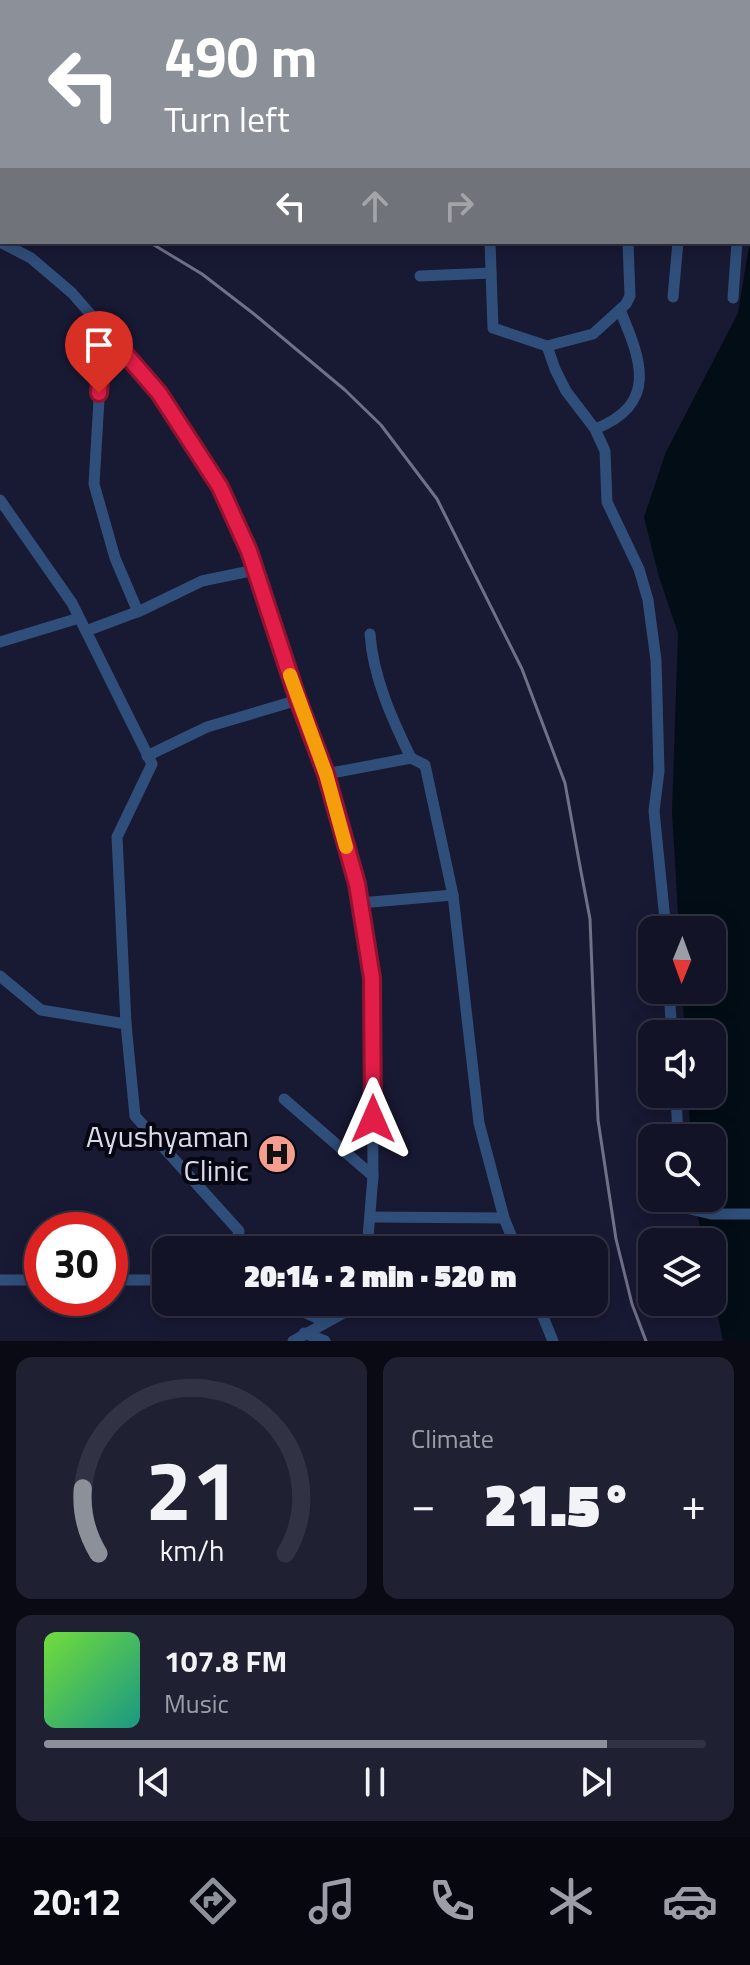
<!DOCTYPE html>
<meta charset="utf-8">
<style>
:root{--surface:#121326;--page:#1f2032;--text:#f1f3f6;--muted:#9c9ea7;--line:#313243;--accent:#8c9099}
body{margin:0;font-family:"Titillium Web",sans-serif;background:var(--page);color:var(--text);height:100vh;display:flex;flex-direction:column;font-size:30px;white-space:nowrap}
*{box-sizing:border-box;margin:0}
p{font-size:26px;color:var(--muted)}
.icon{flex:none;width:44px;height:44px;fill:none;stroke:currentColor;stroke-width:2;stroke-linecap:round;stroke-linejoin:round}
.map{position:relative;height:1341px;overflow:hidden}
.drawer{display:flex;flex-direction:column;gap:16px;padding:16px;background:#0a0a15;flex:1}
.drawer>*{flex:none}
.banner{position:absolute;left:0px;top:0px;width:750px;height:244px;box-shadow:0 4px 20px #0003,0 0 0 2px var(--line);background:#8c9099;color:#fff;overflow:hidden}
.needle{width:52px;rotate:181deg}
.tools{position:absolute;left:638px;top:916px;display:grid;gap:16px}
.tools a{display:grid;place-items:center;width:88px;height:88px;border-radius:16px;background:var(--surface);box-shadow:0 4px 20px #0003,0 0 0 2px var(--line);font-size:40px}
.speed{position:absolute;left:24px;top:1212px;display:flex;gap:16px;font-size:40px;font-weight:700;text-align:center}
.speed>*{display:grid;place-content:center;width:104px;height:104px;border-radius:50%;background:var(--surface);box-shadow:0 4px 20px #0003,0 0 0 2px var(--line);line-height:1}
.speed .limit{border:12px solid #d22;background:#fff;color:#111}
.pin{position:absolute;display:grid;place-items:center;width:68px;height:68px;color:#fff;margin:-82px -34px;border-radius:50% 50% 50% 0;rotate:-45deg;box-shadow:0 0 8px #0007}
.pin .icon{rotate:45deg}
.me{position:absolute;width:88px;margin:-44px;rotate:0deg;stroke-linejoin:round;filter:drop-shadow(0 0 6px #0008)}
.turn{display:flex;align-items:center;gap:28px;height:168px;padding:0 32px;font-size:36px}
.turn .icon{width:104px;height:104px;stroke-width:2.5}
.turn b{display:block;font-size:56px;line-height:68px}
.lanes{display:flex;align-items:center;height:76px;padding:0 32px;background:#0003;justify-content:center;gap:40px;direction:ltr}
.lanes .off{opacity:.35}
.big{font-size:60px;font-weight:800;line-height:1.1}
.drawer .card{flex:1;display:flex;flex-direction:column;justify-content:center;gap:12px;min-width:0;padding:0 28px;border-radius:16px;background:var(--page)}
.drawer .dial{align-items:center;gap:0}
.dial svg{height:208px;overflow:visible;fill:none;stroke:var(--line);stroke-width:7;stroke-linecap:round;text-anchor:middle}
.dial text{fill:var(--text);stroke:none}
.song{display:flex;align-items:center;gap:24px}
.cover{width:96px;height:96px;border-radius:12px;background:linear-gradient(135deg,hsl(100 70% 55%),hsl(170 70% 35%))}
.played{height:8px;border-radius:4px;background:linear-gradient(90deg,var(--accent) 85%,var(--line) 85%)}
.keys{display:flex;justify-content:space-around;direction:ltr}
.heat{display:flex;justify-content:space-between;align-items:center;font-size:44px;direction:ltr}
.drawer .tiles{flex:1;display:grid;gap:16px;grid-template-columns:1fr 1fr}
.card:last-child{grid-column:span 2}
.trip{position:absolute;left:152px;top:1236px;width:456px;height:80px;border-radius:16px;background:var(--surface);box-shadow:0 4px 20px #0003,0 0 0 2px var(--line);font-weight:800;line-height:80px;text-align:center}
.dock{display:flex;height:128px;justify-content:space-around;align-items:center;background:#07080f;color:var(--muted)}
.dock .icon{width:56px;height:56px}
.dock .on{color:var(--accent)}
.dock b{font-size:36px;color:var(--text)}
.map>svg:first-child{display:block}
</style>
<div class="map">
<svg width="750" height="1341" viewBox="0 0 750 1341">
<rect width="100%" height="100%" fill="#181933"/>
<path fill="#030d15" d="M750,241V1341H723L712,1289V1242H703L694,1198H712V1138H691L688,1094H712V1034H685L682,990H712V930H679L672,812L678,633L659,577L644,517L666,452L738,313Z"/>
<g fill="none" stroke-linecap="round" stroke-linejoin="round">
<g stroke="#304e7a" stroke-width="5">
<path d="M203,0L204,2"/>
<path d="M313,2L317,0"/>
<path d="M346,2L351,0"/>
<path d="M0,62H2"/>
</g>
<g stroke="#304e7a" stroke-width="11">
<path d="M748,66L750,65"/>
<path d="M748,114L750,113"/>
<path d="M748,157L750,159"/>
<path d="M748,219L750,215"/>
<path d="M0,242L31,258L72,293L159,393L220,487L249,551L298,700L326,774L357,884L372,978L373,1176L367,1250"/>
<path d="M490,242L493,328L547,346L593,334L626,304L630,296L628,242"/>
<path d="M420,276L491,273"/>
<path d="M673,297L678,242"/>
<path d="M733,298L737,242"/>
<path d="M108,334L101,366L94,484L115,558L138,612"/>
<path d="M547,346L555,369L566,391L595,429L605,451L607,502L639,569L648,600L656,660L659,771L654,811L666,930"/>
<path d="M595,429C659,404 641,360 620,310"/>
<path d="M0,500L72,603L152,764L117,837L126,1024"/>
<path d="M86,631L142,610L202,581L255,570"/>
<path d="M370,634C373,677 392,719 411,758"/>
<path d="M0,642L79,618"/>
<path d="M147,756L207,727L298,700"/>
<path d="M326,774L411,758L425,765L453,895L479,1123L504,1218L517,1250"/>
<path d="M360,903L453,895"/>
<path d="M0,976L41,1010L126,1024L135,1116L239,1231L235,1250"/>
<path d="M669,990L672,1034"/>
<path d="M676,1094L678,1138"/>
<path d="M284,1099L373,1176"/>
<path d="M684,1198L690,1209L711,1214H750"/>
<path d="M370,1217L504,1218"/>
<path d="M0,1280H42"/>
<path d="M110,1280H166"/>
<path d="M281,1302L326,1322"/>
<path d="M537,1302L553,1341"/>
<path d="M304,1333L325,1341"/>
<path d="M293,1341L349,1310L354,1302"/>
</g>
<g stroke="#5592eb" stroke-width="20">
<path d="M681,2L685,0"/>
<path d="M717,2L720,0"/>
<path d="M0,84L2,85"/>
<path d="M0,102L2,103"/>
</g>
<g stroke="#707187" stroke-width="3">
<path d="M0,180H2"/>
<path d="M149,242L202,274L254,314L345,390L381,425L437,499L522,669L565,783L579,861L590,919L598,1120L616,1239L632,1304L646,1341"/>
</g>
</g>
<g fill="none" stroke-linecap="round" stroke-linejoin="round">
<defs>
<path id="route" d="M99,393L101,366L108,334L159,393L220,487L249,551L298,700L326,774L357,884L372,978L373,1119"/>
</defs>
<use href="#route" stroke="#92132f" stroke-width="20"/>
<use href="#route" stroke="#e11d48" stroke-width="14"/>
<path stroke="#f59e0b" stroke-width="14" d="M290,675L326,774L346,847"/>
</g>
<defs>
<symbol id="hospital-disc" viewBox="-11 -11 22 22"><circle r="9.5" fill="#f59d8e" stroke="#050610"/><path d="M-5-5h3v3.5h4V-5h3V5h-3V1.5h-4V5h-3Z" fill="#111"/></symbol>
</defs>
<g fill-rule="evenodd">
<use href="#hospital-disc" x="255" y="1132" width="44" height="44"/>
</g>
<g text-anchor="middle" stroke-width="8" stroke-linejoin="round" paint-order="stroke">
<g font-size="30" fill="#d8daec" stroke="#050610" text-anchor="end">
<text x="249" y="1147">Ayushyaman<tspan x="249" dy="34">Clinic</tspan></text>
</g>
</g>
</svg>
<div class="tools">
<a><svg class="needle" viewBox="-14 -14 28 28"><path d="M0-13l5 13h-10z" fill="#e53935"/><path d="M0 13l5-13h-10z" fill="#9c9ea7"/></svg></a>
<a><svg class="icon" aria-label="sound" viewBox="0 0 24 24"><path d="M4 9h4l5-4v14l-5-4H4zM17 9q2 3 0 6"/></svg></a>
<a><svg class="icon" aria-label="search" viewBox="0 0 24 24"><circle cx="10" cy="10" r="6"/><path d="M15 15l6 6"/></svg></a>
<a><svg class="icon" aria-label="layers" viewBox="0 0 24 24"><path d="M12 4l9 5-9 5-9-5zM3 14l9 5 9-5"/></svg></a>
</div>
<div class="speed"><div class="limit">30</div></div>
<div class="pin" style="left:99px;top:393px;background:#d93025"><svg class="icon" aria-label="arrive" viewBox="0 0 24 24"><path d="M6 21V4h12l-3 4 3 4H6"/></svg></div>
<svg class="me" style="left:373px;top:1119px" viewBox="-20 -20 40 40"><path d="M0-17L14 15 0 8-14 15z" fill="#e11d48" stroke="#fff" stroke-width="4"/></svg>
<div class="trip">20:14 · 2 min · 520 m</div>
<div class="banner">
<div class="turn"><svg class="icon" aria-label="left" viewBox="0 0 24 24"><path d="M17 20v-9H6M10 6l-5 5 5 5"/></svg><div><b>490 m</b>Turn left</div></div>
<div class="lanes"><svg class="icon" aria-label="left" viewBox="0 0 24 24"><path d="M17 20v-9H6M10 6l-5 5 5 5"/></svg><svg class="icon off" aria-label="ahead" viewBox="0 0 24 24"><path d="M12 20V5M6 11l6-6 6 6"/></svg><svg class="icon off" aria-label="right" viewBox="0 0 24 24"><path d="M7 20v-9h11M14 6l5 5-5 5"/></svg></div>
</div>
</div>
<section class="drawer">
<div class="tiles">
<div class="card dial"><svg viewBox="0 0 100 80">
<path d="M14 69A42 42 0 1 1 86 69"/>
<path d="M14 69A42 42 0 0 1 8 44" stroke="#8c9099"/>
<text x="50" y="56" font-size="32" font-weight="700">21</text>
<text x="50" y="72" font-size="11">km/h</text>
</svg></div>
<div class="card"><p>Climate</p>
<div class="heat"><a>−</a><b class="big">21.5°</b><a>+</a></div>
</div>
<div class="card">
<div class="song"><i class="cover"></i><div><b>107.8 FM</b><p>Music</p></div></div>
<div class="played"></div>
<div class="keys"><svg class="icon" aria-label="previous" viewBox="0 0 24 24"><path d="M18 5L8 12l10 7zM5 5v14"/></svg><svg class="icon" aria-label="pause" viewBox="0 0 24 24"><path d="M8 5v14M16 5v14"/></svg><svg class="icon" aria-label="next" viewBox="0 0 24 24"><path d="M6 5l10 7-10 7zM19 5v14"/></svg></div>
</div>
</div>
</section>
<nav class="dock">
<b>20:12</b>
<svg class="icon on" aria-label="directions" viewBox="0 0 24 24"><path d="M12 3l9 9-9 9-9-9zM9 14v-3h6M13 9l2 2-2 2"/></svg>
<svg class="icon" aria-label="music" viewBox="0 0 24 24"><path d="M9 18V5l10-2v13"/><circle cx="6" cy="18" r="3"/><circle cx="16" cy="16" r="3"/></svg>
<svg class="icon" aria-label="phone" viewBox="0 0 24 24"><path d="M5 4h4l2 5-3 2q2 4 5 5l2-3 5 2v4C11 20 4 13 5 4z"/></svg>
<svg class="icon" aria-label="climate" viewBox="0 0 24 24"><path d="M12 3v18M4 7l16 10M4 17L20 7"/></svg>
<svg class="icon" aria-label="car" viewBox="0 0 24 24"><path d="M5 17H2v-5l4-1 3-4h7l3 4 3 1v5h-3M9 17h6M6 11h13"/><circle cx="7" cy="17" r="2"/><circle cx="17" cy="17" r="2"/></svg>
</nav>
